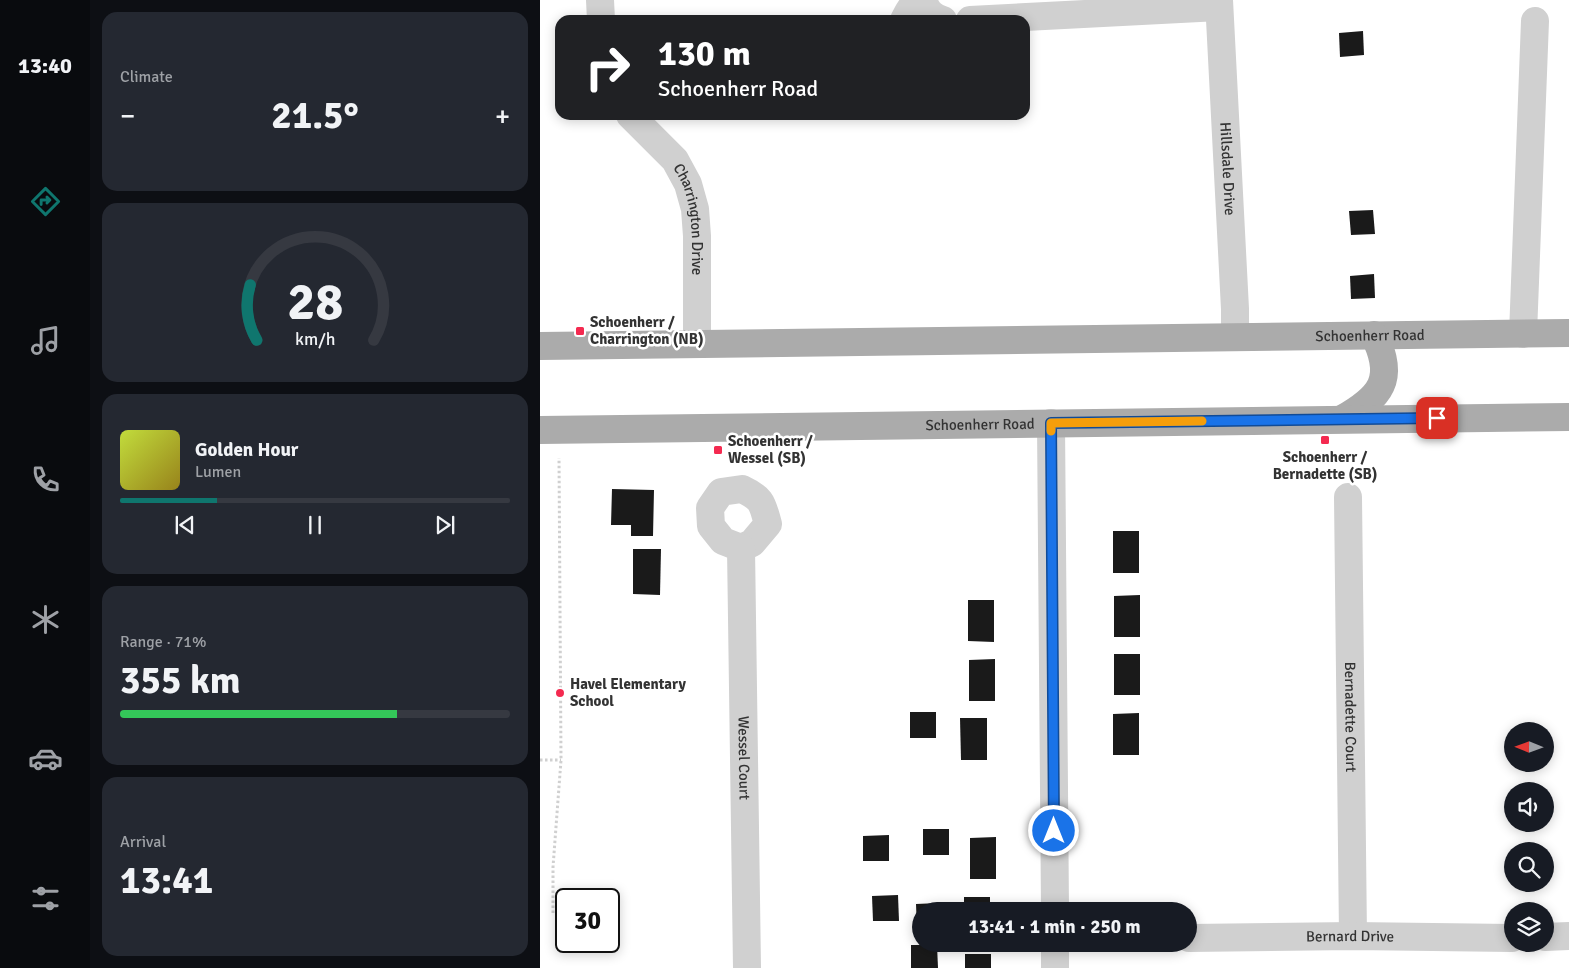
<!DOCTYPE html>
<meta charset="utf-8">
<style>
:root{--surface:#171b24;--page:#242831;--text:#f1f3f6;--muted:#9ea1a6;--line:#363941;--accent:#0f766e}
body{margin:0;font-family:Signika,sans-serif;background:var(--page);color:var(--text);height:100vh;display:flex;flex-direction:column;font-size:19px;white-space:nowrap}
*{box-sizing:border-box;margin:0}
p{font-size:16px;color:var(--muted)}
.icon{flex:none;width:28px;height:28px;fill:none;stroke:currentColor;stroke-width:2;stroke-linecap:round;stroke-linejoin:round}
.map{position:relative;flex:1;overflow:hidden}
.drawer{display:flex;flex-direction:column;gap:12px;padding:12px;background:#0d0f14;width:450px}
.drawer>*{flex:none}
.banner{position:absolute;left:15px;top:15px;width:475px;height:105px;border-radius:15px;box-shadow:0 2px 12px #0003;background:#202124;color:#fff;overflow:hidden}
.needle{width:32px;rotate:271deg}
.tools{position:absolute;left:964px;top:722px;display:grid;gap:10px}
.tools a{display:grid;place-items:center;width:50px;height:50px;border-radius:50%;background:var(--surface);box-shadow:0 2px 12px #0003;font-size:25px}
.speed{position:absolute;left:15px;top:888px;display:flex;gap:10px;font-size:25px;font-weight:700;text-align:center}
.speed>*{display:grid;place-content:center;width:65px;height:65px;border-radius:50%;background:var(--surface);box-shadow:0 2px 12px #0003;line-height:1}
.speed .limit{border:2px solid #111;border-radius:8px;background:#fff;color:#111}
.pin{position:absolute;display:grid;place-items:center;width:42px;height:42px;color:#fff;margin:-21px;border-radius:10px;box-shadow:0 2px 8px #0006}
.me{position:absolute;width:55px;margin:-28px;rotate:0deg;stroke-linejoin:round;filter:drop-shadow(0 0 4px #0008)}
.turn{display:flex;align-items:center;gap:18px;height:105px;padding:0 20px;font-size:22px}
.turn .icon{width:65px;height:65px;stroke-width:2.5}
.turn b{display:block;font-size:35px;line-height:42px}
.big{font-size:38px;font-weight:800;line-height:1.1}
.drawer .tile{flex:1;display:flex;flex-direction:column;justify-content:center;gap:8px;min-width:0;padding:0 18px;border-radius:15px;background:var(--page)}
.drawer .dial{align-items:center;gap:0}
.dial svg{height:130px;overflow:visible;fill:none;stroke:var(--line);stroke-width:7;stroke-linecap:round;text-anchor:middle}
.dial text{fill:var(--text);stroke:none}
.song{display:flex;align-items:center;gap:15px}
.cover{width:60px;height:60px;border-radius:8px;background:linear-gradient(135deg,hsl(70 70% 55%),hsl(50 70% 35%))}
.played{height:5px;border-radius:2px;background:linear-gradient(90deg,var(--accent) 25%,var(--line) 25%)}
.keys{display:flex;justify-content:space-around;direction:ltr}
.heat{display:flex;justify-content:space-between;align-items:center;font-size:28px;direction:ltr}
.charge{height:8px;border-radius:4px;background:linear-gradient(90deg,#34c759 71%,var(--line) 0)}
.trip{position:absolute;left:372px;top:902px;width:285px;height:50px;border-radius:25px;background:var(--surface);box-shadow:0 2px 12px #0003;font-weight:800;line-height:50px;text-align:center}
main{display:flex;flex:1;min-height:0}
.tab-bar{display:flex;flex-direction:column;width:90px;justify-content:space-around;align-items:center;background:#090b0e;color:var(--muted)}
.tab-bar .icon{width:35px;height:35px}
.tab-bar .on{color:var(--accent)}
.tab-bar b{font-size:22px;color:var(--text)}
.map>svg:first-child{display:block}
</style>
<main>
<nav class="tab-bar">
<b>13:40</b>
<svg class="icon on" aria-label="directions" viewBox="0 0 24 24"><path d="M12 3l9 9-9 9-9-9zM9 14v-3h6M13 9l2 2-2 2"/></svg>
<svg class="icon" aria-label="music" viewBox="0 0 24 24"><path d="M9 18V5l10-2v13"/><circle cx="6" cy="18" r="3"/><circle cx="16" cy="16" r="3"/></svg>
<svg class="icon" aria-label="phone" viewBox="0 0 24 24"><path d="M5 4h4l2 5-3 2q2 4 5 5l2-3 5 2v4C11 20 4 13 5 4z"/></svg>
<svg class="icon" aria-label="climate" viewBox="0 0 24 24"><path d="M12 3v18M4 7l16 10M4 17L20 7"/></svg>
<svg class="icon" aria-label="car" viewBox="0 0 24 24"><path d="M5 17H2v-5l4-1 3-4h7l3 4 3 1v5h-3M9 17h6M6 11h13"/><circle cx="7" cy="17" r="2"/><circle cx="17" cy="17" r="2"/></svg>
<svg class="icon" aria-label="filters" viewBox="0 0 24 24"><path d="M4 7h16M4 17h16"/><circle cx="9" cy="7" r="2"/><circle cx="15" cy="17" r="2"/></svg>
</nav>
<section class="drawer">
<div class="tile"><p>Climate</p>
<div class="heat"><a>−</a><b class="big">21.5°</b><a>+</a></div>
</div>
<div class="tile dial"><svg viewBox="0 0 100 80">
<path d="M14 69A42 42 0 1 1 86 69"/>
<path d="M14 69A42 42 0 0 1 10 35" stroke="#0f766e"/>
<text x="50" y="56" font-size="32" font-weight="700">28</text>
<text x="50" y="72" font-size="11">km/h</text>
</svg></div>
<div class="tile">
<div class="song"><i class="cover"></i><div><b>Golden Hour</b><p>Lumen</p></div></div>
<div class="played"></div>
<div class="keys"><svg class="icon" aria-label="previous" viewBox="0 0 24 24"><path d="M18 5L8 12l10 7zM5 5v14"/></svg><svg class="icon" aria-label="pause" viewBox="0 0 24 24"><path d="M8 5v14M16 5v14"/></svg><svg class="icon" aria-label="next" viewBox="0 0 24 24"><path d="M6 5l10 7-10 7zM19 5v14"/></svg></div>
</div>
<div class="tile"><p>Range · 71%</p><b class="big">355 km</b><div class="charge"></div></div>
<div class="tile"><p>Arrival</p><b class="big">13:41</b></div>
</section>
<div class="map">
<svg width="1029" height="968" viewBox="0 0 1029 968">
<rect width="100%" height="100%" fill="#fff"/>
<g fill="#1a1a1a">
<path d="M823,31L824,55L800,57L799,33Z"/>
<path d="M833,210L835,234L811,235L809,211Z"/>
<path d="M834,274L835,298L811,299L810,276Z"/>
<path d="M72,489L114,490L113,536H91V525H71Z"/>
<rect x="573" y="531" width="26" height="42"/>
<path d="M93,549H121L120,595L93,594Z"/>
<path d="M600,595V637H574V596Z"/>
<path d="M428,600H454V642L428,641Z"/>
<rect x="574" y="654" width="26" height="41"/>
<path d="M455,659V701H429V660Z"/>
<rect x="370" y="712" width="26" height="26"/>
<path d="M599,713V755H573V714Z"/>
<path d="M420,718H447V760H421Z"/>
<rect x="383" y="829" width="26" height="26"/>
<path d="M349,835V861H323V836Z"/>
<path d="M456,837V879H430V838Z"/>
<path d="M358,895L359,921H333L332,896Z"/>
<rect x="424" y="897" width="26" height="14"/>
<path d="M399,903V911H381V930H377L376,904Z"/>
<path d="M371,945H397L398,968H371Z"/>
<rect x="425" y="954" width="26" height="14"/>
</g>
<g fill="none" stroke-linecap="round" stroke-linejoin="round">
<g stroke="#d0d0d0" stroke-width="3" stroke-dasharray="2.5 2.5" stroke-linecap="butt">
<path d="M0,760H21"/>
<path d="M13,913V867L21,760L19,458"/>
</g>
<g stroke="#d0d0d0" stroke-width="28">
<path d="M60,0L61,20"/>
<path d="M383,0C387,11 392,17 403,20"/>
<path id="s1" d="M679,0L695,309V337"/>
<path d="M364,20C369,10 371,4 383,1"/>
<path d="M430,20L679,7"/>
<path id="s2" d="M90,115L135,160L148,184L155,209L157,236V344"/>
<path d="M983,334L995,21"/>
<path d="M511,423L515,911"/>
<path d="M202,489C223,499 222,503 228,524L212,543L201,548L183,541L171,526L170,508L181,492Z"/>
<path id="s3" d="M808,497L813,936"/>
<path id="s4" d="M201,548L207,968"/>
<path d="M1005,937L1029,936"/>
<path id="s5" d="M649,938L813,936L972,938"/>
<path d="M515,944V968"/>
</g>
<g stroke="#ababab" stroke-width="28">
<path id="s6" d="M0,346L1029,333"/>
<path d="M802,419C841,397 856,379 834,335"/>
<path id="s7" d="M0,430L1029,417"/>
</g>
</g>
<g fill="none" stroke-linecap="round" stroke-linejoin="round">
<defs>
<path id="route" d="M514,831L511,423L897,418"/>
</defs>
<use href="#route" stroke="#114b97" stroke-width="12"/>
<use href="#route" stroke="#1a73e8" stroke-width="9"/>
<path stroke="#f59e0b" stroke-width="9" d="M511,431V423L662,421"/>
</g>
<g fill="#f42a50" stroke="#fff" stroke-width="2">
<rect x="35" y="326" width="10" height="10" rx="2.5"/>
<rect x="780" y="435" width="10" height="10" rx="2.5"/>
<rect x="173" y="445" width="10" height="10" rx="2.5"/>
<circle cx="20" cy="693" r="5"/>
</g>
<g text-anchor="middle" stroke-width="5" stroke-linejoin="round" paint-order="stroke">
<g font-size="15" fill="#333" stroke="#fff">
<text dy="5" stroke="none"><textPath href="#s1" startOffset="169">Hillsdale Drive</textPath></text>
<text dy="5" stroke="none"><textPath href="#s2" startOffset="126">Charrington Drive</textPath></text>
<text dy="5" stroke="none"><textPath href="#s6" startOffset="830">Schoenherr Road</textPath></text>
<text dy="5" stroke="none"><textPath href="#s7" startOffset="440">Schoenherr Road</textPath></text>
<text dy="5" stroke="none"><textPath href="#s3" startOffset="220">Bernadette Court</textPath></text>
<text dy="5" stroke="none"><textPath href="#s4" startOffset="210">Wessel Court</textPath></text>
<text dy="5" stroke="none"><textPath href="#s5" startOffset="161">Bernard Drive</textPath></text>
</g>
<g font-size="15" font-weight="bold" fill="#333" stroke="#fff" text-anchor="start">
<text x="50" y="327">Schoenherr /<tspan x="50" dy="17">Charrington (NB)</tspan></text>
<text x="188" y="446">Schoenherr /<tspan x="188" dy="17">Wessel (SB)</tspan></text>
<text x="785" y="462" text-anchor="middle">Schoenherr /<tspan x="785" dy="17">Bernadette (SB)</tspan></text>
<text x="30" y="689">Havel Elementary<tspan x="30" dy="17">School</tspan></text>
</g>
</g>
</svg>
<div class="tools">
<a><svg class="needle" viewBox="-14 -14 28 28"><path d="M0-13l5 13h-10z" fill="#e53935"/><path d="M0 13l5-13h-10z" fill="#9ea1a6"/></svg></a>
<a><svg class="icon" aria-label="sound" viewBox="0 0 24 24"><path d="M4 9h4l5-4v14l-5-4H4zM17 9q2 3 0 6"/></svg></a>
<a><svg class="icon" aria-label="search" viewBox="0 0 24 24"><circle cx="10" cy="10" r="6"/><path d="M15 15l6 6"/></svg></a>
<a><svg class="icon" aria-label="layers" viewBox="0 0 24 24"><path d="M12 4l9 5-9 5-9-5zM3 14l9 5 9-5"/></svg></a>
</div>
<div class="speed"><div class="limit">30</div></div>
<div class="pin" style="left:897px;top:418px;background:#d93025"><svg class="icon" aria-label="arrive" viewBox="0 0 24 24"><path d="M6 21V4h12l-3 4 3 4H6"/></svg></div>
<svg class="me" style="left:514px;top:831px" viewBox="-20 -20 40 40"><circle r="17" fill="#1a73e8" stroke="#fff" stroke-width="3"/><path d="M0-11L8 9 0 5-8 9z" fill="#fff"/></svg>
<div class="trip">13:41 · 1 min · 250 m</div>
<div class="banner">
<div class="turn"><svg class="icon" aria-label="right" viewBox="0 0 24 24"><path d="M7 20v-9h11M14 6l5 5-5 5"/></svg><div><b>130 m</b>Schoenherr Road</div></div>
</div>
</div>
</main>
